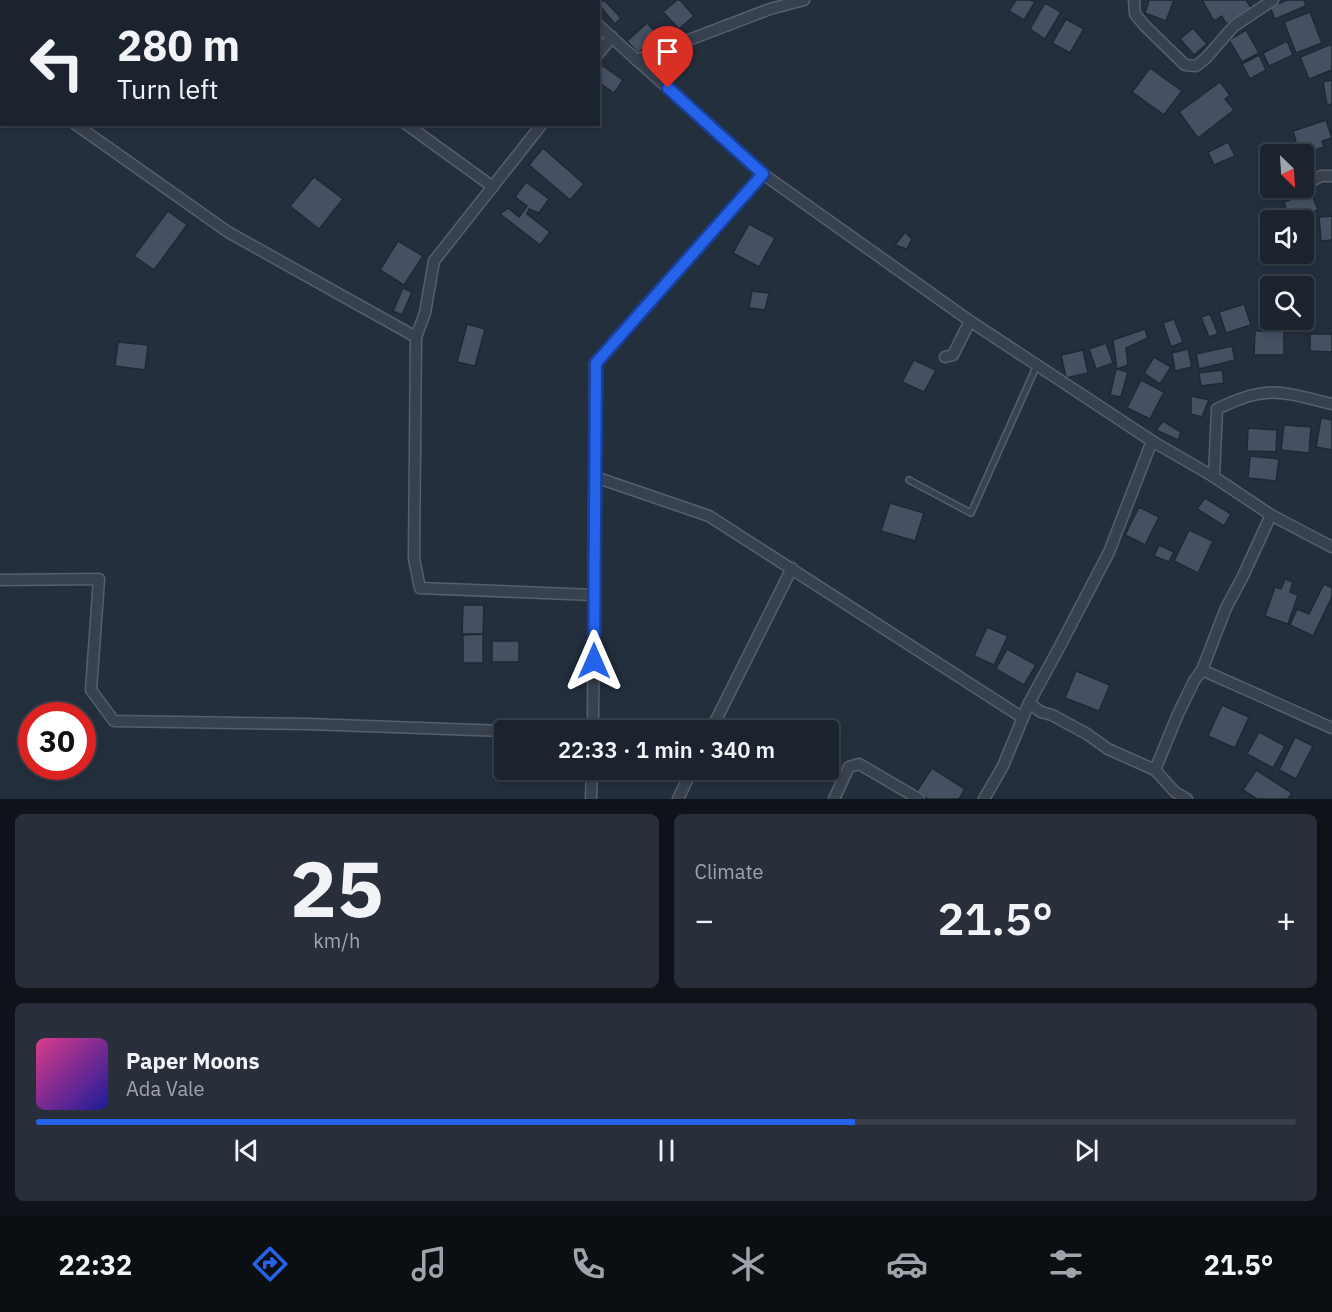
<!DOCTYPE html>
<meta charset="utf-8">
<style>
:root{--surface:#1b232e;--page:#282f3a;--text:#f1f3f6;--muted:#a0a4aa;--line:#39404a;--accent:#2563eb}
body{margin:0;font-family:"IBM Plex Sans",sans-serif;background:var(--page);color:var(--text);height:100vh;display:flex;flex-direction:column;font-size:22px;white-space:nowrap}
*{box-sizing:border-box;margin:0}
p{font-size:20px;color:var(--muted)}
.icon{flex:none;width:33px;height:33px;fill:none;stroke:currentColor;stroke-width:2;stroke-linecap:round;stroke-linejoin:round}
.map{position:relative;height:799px;overflow:hidden}
.panel{display:flex;flex-direction:column;gap:15px;padding:15px;background:#0f1319;flex:1}
.panel>*{flex:none}
.top-card{position:absolute;left:0px;top:0px;width:600px;height:126px;box-shadow:0 3px 9px #0003,0 0 0 2px var(--line);background:#1b232e;color:var(--text);overflow:hidden}
.needle{width:39px;rotate:155deg}
.fabs{position:absolute;left:1260px;top:144px;display:grid;gap:12px}
.fabs a{display:grid;place-items:center;width:54px;height:54px;border-radius:6px;background:var(--surface);box-shadow:0 3px 9px #0003,0 0 0 2px var(--line);font-size:30px}
.speed{position:absolute;left:18px;top:702px;display:flex;gap:12px;font-size:30px;font-weight:700;text-align:center}
.speed>*{display:grid;place-content:center;width:78px;height:78px;border-radius:50%;background:var(--surface);box-shadow:0 3px 9px #0003,0 0 0 2px var(--line);line-height:1}
.speed .limit{border:9px solid #d22;background:#fff;color:#111}
.pin{position:absolute;display:grid;place-items:center;width:51px;height:51px;color:#fff;margin:-62px -26px;border-radius:50% 50% 50% 0;rotate:-45deg;box-shadow:0 0 6px #0007}
.pin .icon{rotate:45deg}
.me{position:absolute;width:66px;margin:-33px;rotate:0deg;stroke-linejoin:round;filter:drop-shadow(0 0 4px #0008)}
.turn{display:flex;align-items:center;gap:21px;height:126px;padding:0 18px;font-size:27px}
.turn .icon{width:78px;height:78px;stroke-width:2.5}
.turn b{display:block;font-size:42px;line-height:51px}
.big{font-size:45px;font-weight:600;line-height:1.1}
.panel .card{flex:1;display:flex;flex-direction:column;justify-content:center;gap:9px;min-width:0;padding:0 21px;border-radius:9px;background:var(--page)}
.panel .dial{align-items:center;gap:0}
.dial b{font-size:78px;line-height:1}
.song{display:flex;align-items:center;gap:18px}
.cover{width:72px;height:72px;border-radius:9px;background:linear-gradient(135deg,hsl(330 70% 55%),hsl(240 70% 35%))}
.played{height:6px;border-radius:3px;background:linear-gradient(90deg,var(--accent) 65%,var(--line) 65%)}
.keys{display:flex;justify-content:space-around;direction:ltr}
.heat{display:flex;justify-content:space-between;align-items:center;font-size:33px;direction:ltr}
.panel .tiles{flex:1;display:grid;gap:15px;grid-template-columns:1fr 1fr}
.card:last-child{grid-column:span 2}
.trip{position:absolute;left:494px;top:720px;width:345px;height:60px;border-radius:6px;background:var(--surface);box-shadow:0 3px 9px #0003,0 0 0 2px var(--line);font-weight:600;line-height:60px;text-align:center}
.tabs{display:flex;height:96px;justify-content:space-around;align-items:center;background:#0b0e12;color:var(--muted)}
.tabs .icon{width:42px;height:42px}
.tabs .active{color:var(--accent)}
.tabs b{font-size:27px;color:var(--text)}
.map>svg:first-child{display:block}
</style>
<div class="map">
<svg width="1332" height="799" viewBox="0 0 1332 799">
<rect width="100%" height="100%" fill="#242f3e"/>
<g fill="#455162" stroke="#1f2835" stroke-width="1.5">
<path d="M604,0L621,18L615,24L599,5Z"/>
<path d="M677,0H680L694,16L679,29L663,12Z"/>
<path d="M1016,0H1031L1035,2L1024,20L1009,11Z"/>
<path d="M1149,0H1174L1166,21L1145,13Z"/>
<path d="M1202,0H1246L1252,9L1226,24L1222,16L1214,21Z"/>
<path d="M1287,0H1304L1306,6L1275,19L1270,7Z"/>
<path d="M1045,3L1061,12L1045,39L1030,29Z"/>
<path d="M1310,12L1322,43L1296,53L1284,22Z"/>
<path d="M1066,19L1084,29L1070,53L1052,43Z"/>
<path d="M647,23L658,35L638,53L627,41Z"/>
<path d="M1193,28L1207,44L1194,55L1180,39Z"/>
<path d="M1246,30L1259,53L1242,62L1229,40Z"/>
<path d="M1287,41L1293,55L1269,66L1263,53Z"/>
<path d="M1332,44V70L1309,79L1300,57Z"/>
<path d="M1259,55L1266,70L1250,79L1242,64Z"/>
<path d="M600,64L623,80L614,93L598,82V67Z"/>
<path d="M1150,68L1182,91L1164,115L1132,92Z"/>
<path d="M1332,80V104L1327,105L1323,82Z"/>
<path d="M1220,82L1230,95L1225,99L1234,110L1198,138L1179,112Z"/>
<path d="M1326,120L1332,138L1322,141L1324,147L1312,151L1310,145L1298,149L1293,131Z"/>
<path d="M1228,142L1235,156L1214,165L1208,152Z"/>
<path d="M543,148L584,184L570,200L529,165Z"/>
<path d="M314,177L343,199L319,229L290,206Z"/>
<path d="M526,182L549,199L539,213L529,209L527,214L550,232L540,245L500,214L508,208L519,217L527,206L515,197Z"/>
<path d="M1311,192L1318,210L1313,212L1317,222L1304,228V220L1289,219L1284,202Z"/>
<path d="M168,211L187,225L154,270L134,256Z"/>
<path d="M1332,216V240L1321,241L1319,217Z"/>
<path d="M749,224L775,238L759,267L733,253Z"/>
<path d="M905,232L912,239L907,249L895,245Z"/>
<path d="M398,241L423,256L404,285L380,270Z"/>
<path d="M403,288L412,292L402,315L393,311Z"/>
<path d="M752,291L769,293L765,310L749,308Z"/>
<path d="M1244,304L1251,325L1226,333L1219,312Z"/>
<path d="M1210,314L1218,334L1209,337L1201,317Z"/>
<path d="M1174,319L1183,342L1171,347L1163,323Z"/>
<path d="M467,324L485,329L475,366L457,362Z"/>
<path d="M1145,329L1148,338L1126,348L1128,365L1117,369L1113,340Z"/>
<path d="M1255,331H1284V355H1254Z"/>
<path d="M1310,334H1332V352L1310,351Z"/>
<path d="M118,342L148,345L145,370L115,366Z"/>
<path d="M1106,343L1113,363L1096,369L1089,349Z"/>
<path d="M1232,346L1235,360L1199,369L1196,354Z"/>
<path d="M1188,349L1192,367L1175,371L1172,353Z"/>
<path d="M1083,350L1088,373L1066,378L1061,355Z"/>
<path d="M1154,357L1171,367L1160,384L1144,373Z"/>
<path d="M914,360L936,370L924,392L902,382Z"/>
<path d="M1116,369L1128,372L1121,397L1110,395Z"/>
<path d="M1222,370L1224,383L1201,386L1199,373Z"/>
<path d="M1141,380L1164,392L1150,419L1127,408Z"/>
<path d="M1191,396L1209,400L1202,417L1191,414Z"/>
<path d="M1321,418L1332,420V450L1316,447Z"/>
<path d="M1163,421L1181,432L1178,440L1156,430Z"/>
<path d="M1284,425L1311,427L1309,453L1281,450Z"/>
<path d="M1248,428L1277,430L1276,452L1247,451Z"/>
<path d="M1250,456L1279,459L1276,481L1248,478Z"/>
<path d="M1205,498L1231,514L1224,526L1197,509Z"/>
<path d="M890,503L924,513L915,541L881,531Z"/>
<path d="M1139,507L1159,517L1145,545L1125,535Z"/>
<path d="M1189,530L1213,541L1198,573L1174,561Z"/>
<path d="M1159,545L1174,552L1169,562L1154,556Z"/>
<path d="M1285,579L1293,582L1290,592L1298,595L1288,624L1265,616L1275,587L1281,589Z"/>
<path d="M1324,584L1332,588V597L1313,636L1290,625L1297,609L1309,614Z"/>
<path d="M463,605H484L483,634H462Z"/>
<path d="M987,627L1008,636L994,665L974,656Z"/>
<path d="M483,634V663H463V635Z"/>
<rect x="492" y="641" width="27" height="21"/>
<path d="M1007,649L1036,665L1024,685L996,669Z"/>
<path d="M1076,671L1110,685L1099,711L1065,698Z"/>
<path d="M1222,705L1249,717L1235,748L1208,736Z"/>
<path d="M1259,732L1285,746L1273,768L1247,754Z"/>
<path d="M1295,737L1313,746L1296,779L1279,770Z"/>
<path d="M932,768L965,789L959,799H928L917,791Z"/>
<path d="M1256,770L1292,793L1288,799H1257L1243,790Z"/>
</g>
<g fill="none" stroke-linecap="round" stroke-linejoin="round">
<defs>
<path id="service" d="M909,480L971,513L1037,365"/>
<g id="minor">
<path d="M235,0L237,2"/>
<path d="M572,0L573,2"/>
<path d="M1134,0L1135,14L1145,26L1185,65L1196,66L1206,58L1234,26L1273,0"/>
<path d="M136,2L138,0"/>
<path d="M598,25L763,174L970,321L1152,441L1214,477L1271,515L1332,547"/>
<path d="M598,54L612,37"/>
<path d="M636,60L770,9L804,0"/>
<path d="M75,124L228,232L416,337"/>
<path d="M406,124L493,187"/>
<path d="M542,124L434,261L425,313L416,337L414,559L420,588L594,595"/>
<path d="M1304,185L1321,176H1332"/>
<path d="M945,357L953,355L970,321"/>
<path d="M595,477L709,516L1023,718"/>
<path d="M1214,477L1217,409C1267,384 1281,392 1332,404"/>
<path d="M0,580L99,579L91,690L114,721L309,724L504,731"/>
<path d="M1202,670L1332,728"/>
<path d="M1029,703L1041,712L1052,715L1087,734L1108,749L1155,770"/>
<path d="M593,730L595,363L763,174"/>
<path d="M711,730L792,568"/>
<path d="M591,799L592,770"/>
<path d="M678,799L692,770"/>
<path d="M834,799L849,767L859,764L919,799"/>
<path d="M984,799L1003,766L1029,703L1060,646L1109,552L1152,441"/>
<path d="M1187,799L1175,792L1155,770L1178,714L1194,681L1202,670L1226,608L1243,576L1271,515"/>
</g>
</defs>
<use href="#service" stroke="#565f6c" stroke-width="8"/>
<use href="#minor" stroke="#565f6c" stroke-width="13"/>
<use href="#service" stroke="#38414e" stroke-width="5"/>
<use href="#minor" stroke="#38414e" stroke-width="10"/>
</g>
<g fill="none" stroke-linecap="round" stroke-linejoin="round">
<defs>
<path id="route" d="M594,661L596,363L763,174L668,88"/>
</defs>
<use href="#route" stroke="#184099" stroke-width="15"/>
<use href="#route" stroke="#2563eb" stroke-width="10"/>
</g>
</svg>
<div class="fabs">
<a><svg class="needle" viewBox="-14 -14 28 28"><path d="M0-13l5 13h-10z" fill="#e53935"/><path d="M0 13l5-13h-10z" fill="#a0a4aa"/></svg></a>
<a><svg class="icon" aria-label="sound" viewBox="0 0 24 24"><path d="M4 9h4l5-4v14l-5-4H4zM17 9q2 3 0 6"/></svg></a>
<a><svg class="icon" aria-label="search" viewBox="0 0 24 24"><circle cx="10" cy="10" r="6"/><path d="M15 15l6 6"/></svg></a>
</div>
<div class="speed"><div class="limit">30</div></div>
<div class="pin" style="left:668px;top:88px;background:#d93025"><svg class="icon" aria-label="arrive" viewBox="0 0 24 24"><path d="M6 21V4h12l-3 4 3 4H6"/></svg></div>
<svg class="me" style="left:594px;top:661px" viewBox="-20 -20 40 40"><path d="M0-17L14 15 0 8-14 15z" fill="#2563eb" stroke="#fff" stroke-width="4"/></svg>
<div class="trip">22:33 · 1 min · 340 m</div>
<div class="top-card">
<div class="turn"><svg class="icon" aria-label="left" viewBox="0 0 24 24"><path d="M17 20v-9H6M10 6l-5 5 5 5"/></svg><div><b>280 m</b>Turn left</div></div>
</div>
</div>
<section class="panel">
<div class="tiles">
<div class="card dial"><b>25</b><p>km/h</p></div>
<div class="card"><p>Climate</p>
<div class="heat"><a>−</a><b class="big">21.5°</b><a>+</a></div>
</div>
<div class="card">
<div class="song"><i class="cover"></i><div><b>Paper Moons</b><p>Ada Vale</p></div></div>
<div class="played"></div>
<div class="keys"><svg class="icon" aria-label="previous" viewBox="0 0 24 24"><path d="M18 5L8 12l10 7zM5 5v14"/></svg><svg class="icon" aria-label="pause" viewBox="0 0 24 24"><path d="M8 5v14M16 5v14"/></svg><svg class="icon" aria-label="next" viewBox="0 0 24 24"><path d="M6 5l10 7-10 7zM19 5v14"/></svg></div>
</div>
</div>
</section>
<nav class="tabs">
<b>22:32</b>
<svg class="icon active" aria-label="directions" viewBox="0 0 24 24"><path d="M12 3l9 9-9 9-9-9zM9 14v-3h6M13 9l2 2-2 2"/></svg>
<svg class="icon" aria-label="music" viewBox="0 0 24 24"><path d="M9 18V5l10-2v13"/><circle cx="6" cy="18" r="3"/><circle cx="16" cy="16" r="3"/></svg>
<svg class="icon" aria-label="phone" viewBox="0 0 24 24"><path d="M5 4h4l2 5-3 2q2 4 5 5l2-3 5 2v4C11 20 4 13 5 4z"/></svg>
<svg class="icon" aria-label="climate" viewBox="0 0 24 24"><path d="M12 3v18M4 7l16 10M4 17L20 7"/></svg>
<svg class="icon" aria-label="car" viewBox="0 0 24 24"><path d="M5 17H2v-5l4-1 3-4h7l3 4 3 1v5h-3M9 17h6M6 11h13"/><circle cx="7" cy="17" r="2"/><circle cx="17" cy="17" r="2"/></svg>
<svg class="icon" aria-label="filters" viewBox="0 0 24 24"><path d="M4 7h16M4 17h16"/><circle cx="9" cy="7" r="2"/><circle cx="15" cy="17" r="2"/></svg>
<b>21.5°</b>
</nav>
